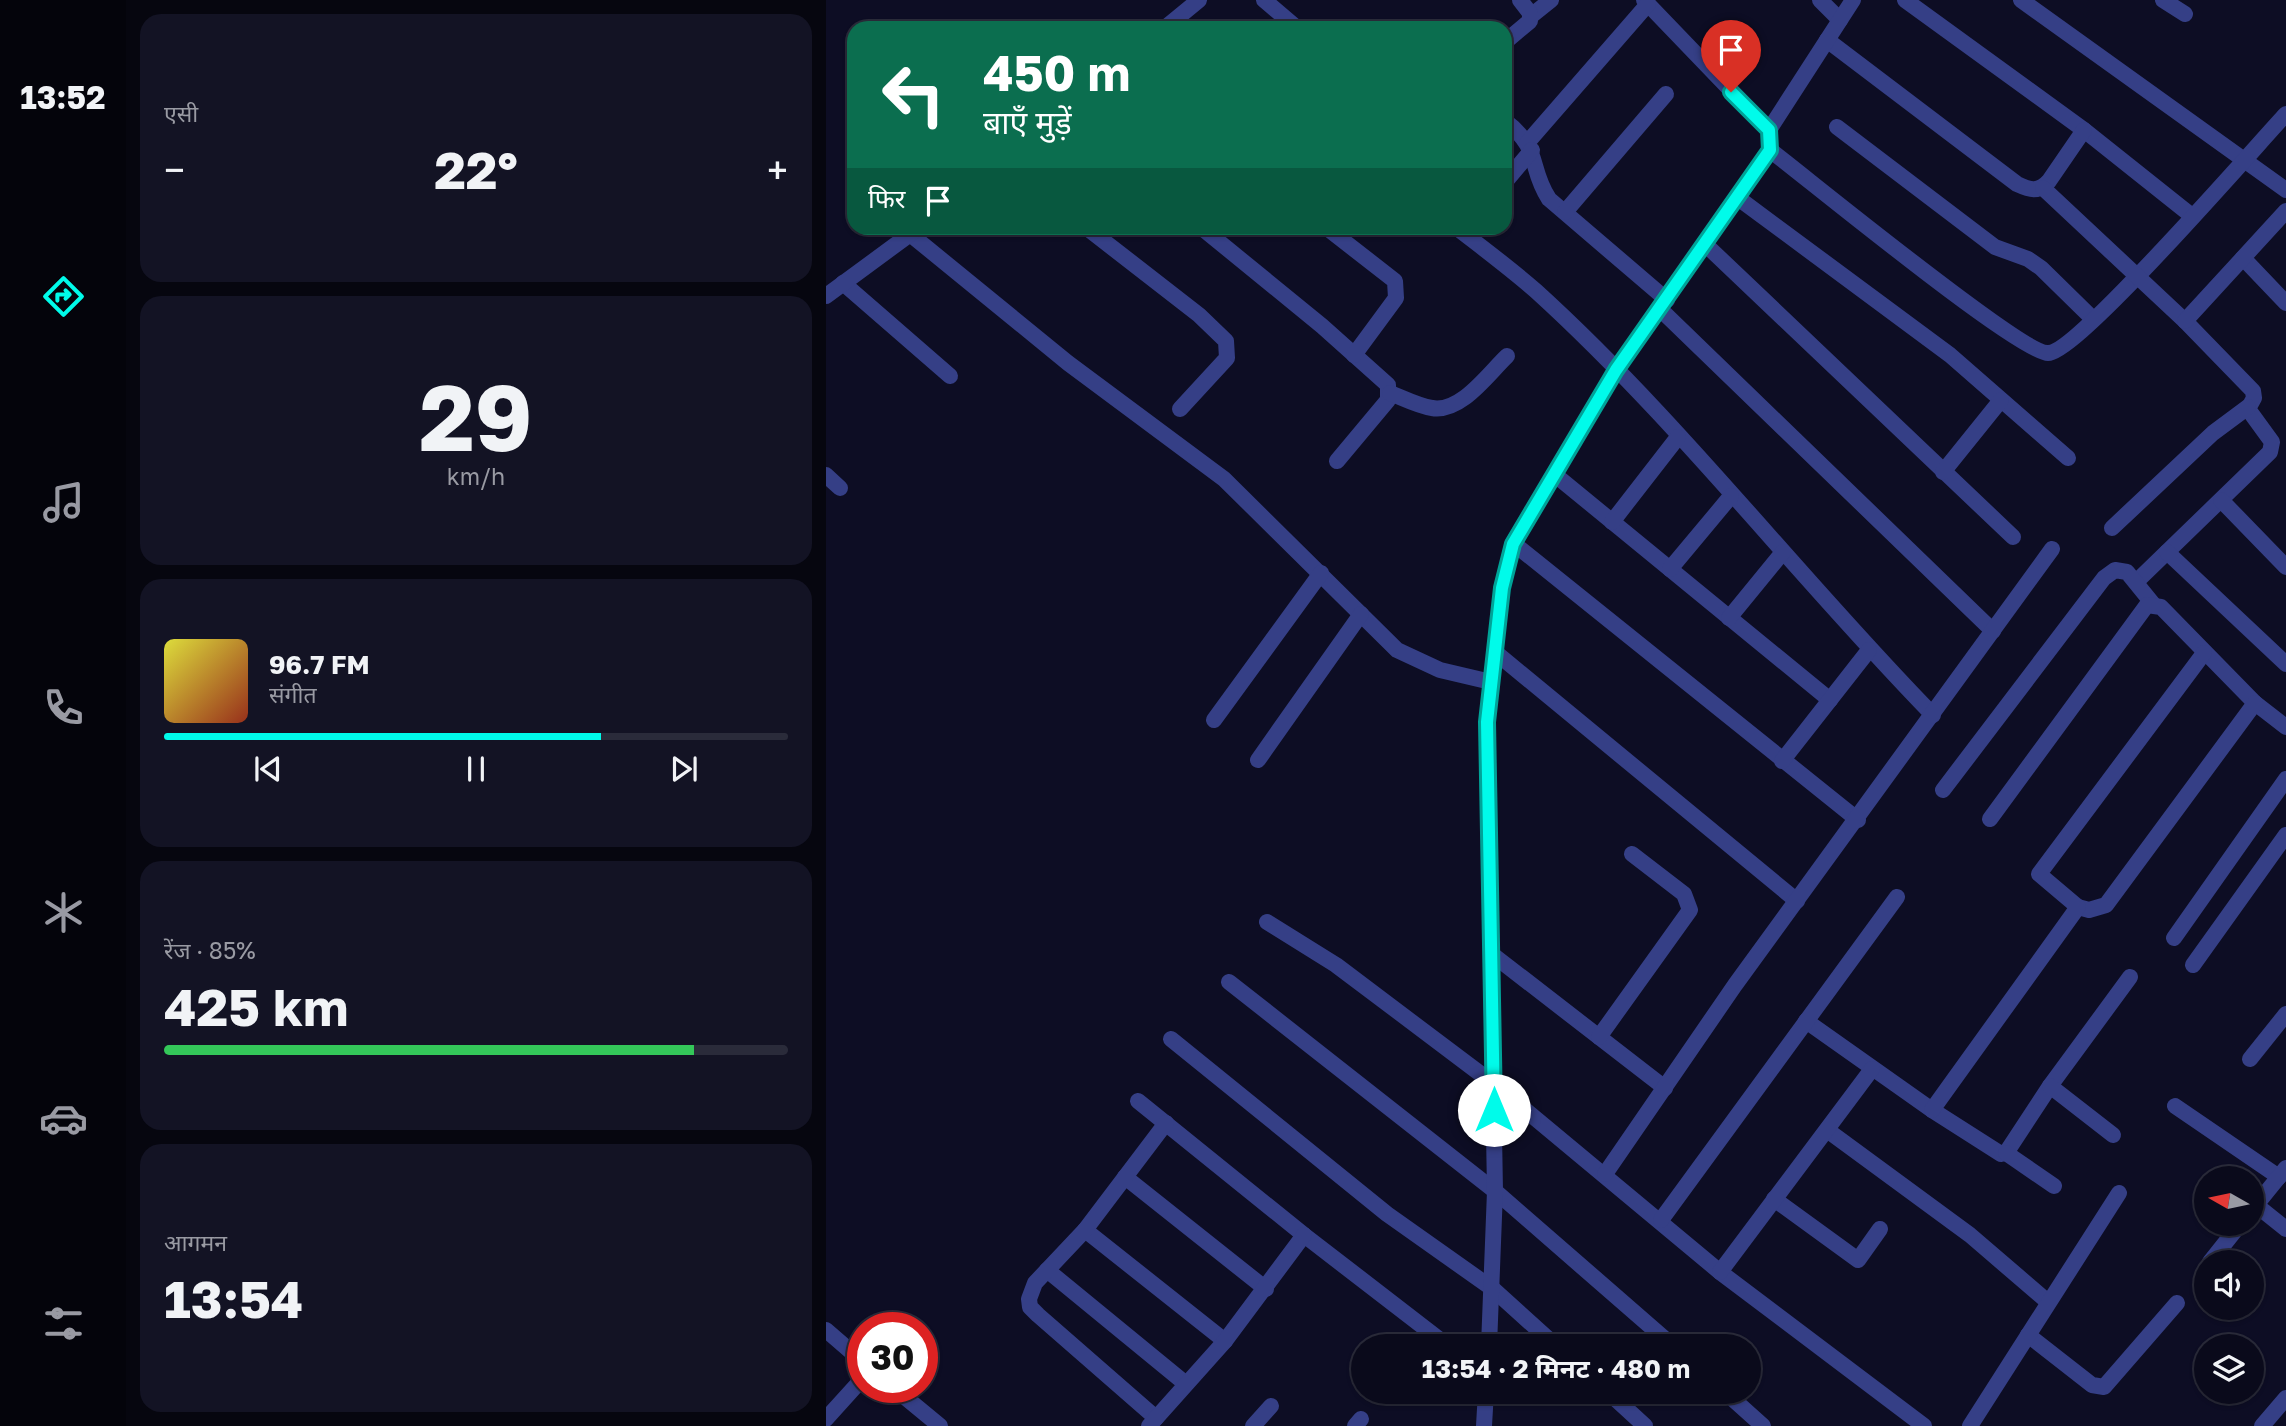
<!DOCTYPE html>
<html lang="hi">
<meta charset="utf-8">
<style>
:root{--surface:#0a0a1b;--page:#131324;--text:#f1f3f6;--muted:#999aa3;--line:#2a2b3a;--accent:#00fbea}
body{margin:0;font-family:"Golos Text","Noto Sans Devanagari",sans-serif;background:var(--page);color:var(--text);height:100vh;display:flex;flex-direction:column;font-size:26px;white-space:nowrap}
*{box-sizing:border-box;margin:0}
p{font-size:23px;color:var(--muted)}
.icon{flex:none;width:38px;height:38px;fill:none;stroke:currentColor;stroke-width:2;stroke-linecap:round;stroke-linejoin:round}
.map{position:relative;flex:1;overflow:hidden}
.drawer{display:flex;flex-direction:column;gap:14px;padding:14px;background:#06060f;width:700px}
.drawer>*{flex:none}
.hud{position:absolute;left:21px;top:21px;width:665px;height:214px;border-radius:21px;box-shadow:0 2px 5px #0004,0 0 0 2px var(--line);background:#0b6e4f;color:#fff;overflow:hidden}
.needle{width:46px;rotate:279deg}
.buttons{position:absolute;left:1368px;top:1166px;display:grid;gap:14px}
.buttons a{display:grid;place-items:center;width:70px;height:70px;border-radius:50%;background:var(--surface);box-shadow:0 2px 5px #0004,0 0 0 2px var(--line);font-size:35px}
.speed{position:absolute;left:21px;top:1312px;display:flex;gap:14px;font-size:35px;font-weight:700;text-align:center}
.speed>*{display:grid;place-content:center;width:91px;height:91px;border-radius:50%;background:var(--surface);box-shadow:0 2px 5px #0004,0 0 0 2px var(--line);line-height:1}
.speed .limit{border:10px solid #d22;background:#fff;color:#111}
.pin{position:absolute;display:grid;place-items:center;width:60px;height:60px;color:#fff;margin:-72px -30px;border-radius:50% 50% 50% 0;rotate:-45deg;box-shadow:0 0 7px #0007}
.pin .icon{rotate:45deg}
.me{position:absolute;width:77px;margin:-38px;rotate:0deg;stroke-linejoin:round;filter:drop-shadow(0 0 5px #0008)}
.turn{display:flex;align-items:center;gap:24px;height:147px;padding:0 21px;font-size:32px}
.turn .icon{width:91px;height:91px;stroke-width:2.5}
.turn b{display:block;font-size:49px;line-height:60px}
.then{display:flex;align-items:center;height:66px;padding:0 21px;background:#0003;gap:14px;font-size:26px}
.big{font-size:52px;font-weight:700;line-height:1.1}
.drawer .card{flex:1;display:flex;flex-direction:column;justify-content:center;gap:10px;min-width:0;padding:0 24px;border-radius:21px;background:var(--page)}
.drawer .dial{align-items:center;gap:0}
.dial b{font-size:91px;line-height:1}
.song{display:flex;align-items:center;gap:21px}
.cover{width:84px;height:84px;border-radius:10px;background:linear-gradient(135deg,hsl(60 70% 55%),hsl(10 70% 35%))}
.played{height:7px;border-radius:4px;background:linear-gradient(90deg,var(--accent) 70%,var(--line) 70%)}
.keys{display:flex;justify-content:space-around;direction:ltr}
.heat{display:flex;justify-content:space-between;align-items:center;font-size:38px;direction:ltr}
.charge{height:10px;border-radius:5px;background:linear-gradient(90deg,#34c759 85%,var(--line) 0)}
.trip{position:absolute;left:525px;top:1334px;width:410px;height:70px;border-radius:35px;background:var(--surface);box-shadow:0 2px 5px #0004,0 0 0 2px var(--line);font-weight:700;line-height:70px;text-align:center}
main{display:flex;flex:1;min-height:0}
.tabs{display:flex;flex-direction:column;width:126px;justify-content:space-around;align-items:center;background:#04040b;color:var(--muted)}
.tabs .icon{width:49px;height:49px}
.tabs .selected{color:var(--accent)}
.tabs b{font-size:32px;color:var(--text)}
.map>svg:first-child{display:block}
</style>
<main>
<nav class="tabs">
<b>13:52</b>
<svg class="icon selected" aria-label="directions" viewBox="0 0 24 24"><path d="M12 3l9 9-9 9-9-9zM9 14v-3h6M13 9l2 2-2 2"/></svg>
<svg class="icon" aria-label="music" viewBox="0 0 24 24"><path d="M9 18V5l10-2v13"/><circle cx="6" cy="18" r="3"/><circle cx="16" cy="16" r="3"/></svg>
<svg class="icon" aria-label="phone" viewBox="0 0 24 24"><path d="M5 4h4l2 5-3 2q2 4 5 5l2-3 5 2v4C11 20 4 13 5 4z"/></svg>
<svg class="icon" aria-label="climate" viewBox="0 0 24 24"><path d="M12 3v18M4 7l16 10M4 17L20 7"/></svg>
<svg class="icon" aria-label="car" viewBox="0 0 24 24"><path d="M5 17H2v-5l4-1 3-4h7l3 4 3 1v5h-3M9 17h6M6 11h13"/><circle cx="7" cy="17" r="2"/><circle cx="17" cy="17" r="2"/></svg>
<svg class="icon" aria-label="filters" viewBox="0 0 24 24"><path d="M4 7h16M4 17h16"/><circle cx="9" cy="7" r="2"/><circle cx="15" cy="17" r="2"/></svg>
</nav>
<section class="drawer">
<div class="card"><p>एसी</p>
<div class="heat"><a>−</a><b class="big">22°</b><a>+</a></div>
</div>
<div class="card dial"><b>29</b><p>km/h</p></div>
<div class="card">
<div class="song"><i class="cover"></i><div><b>96.7 FM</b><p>संगीत</p></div></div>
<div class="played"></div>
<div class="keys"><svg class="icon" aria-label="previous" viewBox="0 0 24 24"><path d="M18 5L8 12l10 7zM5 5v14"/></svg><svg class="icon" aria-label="pause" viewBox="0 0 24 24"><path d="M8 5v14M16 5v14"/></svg><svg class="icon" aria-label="next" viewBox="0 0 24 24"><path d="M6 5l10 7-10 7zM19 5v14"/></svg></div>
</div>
<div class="card"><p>रेंज · 85%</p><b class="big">425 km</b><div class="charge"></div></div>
<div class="card"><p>आगमन</p><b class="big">13:54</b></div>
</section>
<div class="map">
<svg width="1460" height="1426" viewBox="0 0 1460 1426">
<rect width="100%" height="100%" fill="#0d0d24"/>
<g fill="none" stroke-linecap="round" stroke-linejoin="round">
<g stroke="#353f86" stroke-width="16">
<path d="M438,0L471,28"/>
<path d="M818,0L943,130"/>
<path d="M994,0L1014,20"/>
<path d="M1079,0L1258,130L1366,216"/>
<path d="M1195,0L1460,190"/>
<path d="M1337,0L1359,14"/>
<path d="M705,16L725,0"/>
<path d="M339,28L373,0"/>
<path d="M1001,40L1191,184C1204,190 1212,193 1223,181L1258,130"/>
<path d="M679,42L704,21V13L694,0"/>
<path d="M679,121C716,149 702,167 723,199L841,300"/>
<path d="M1011,127L1169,247L1202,259L1215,268L1267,319"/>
<path d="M701,143L822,4"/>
<path d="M944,150C981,178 1195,354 1222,353C1251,353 1429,147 1460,114"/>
<path d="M679,182L706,150"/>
<path d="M1217,188L1359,321L1427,391L1428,398L1422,409L1446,442L1444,452L1310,582"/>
<path d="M912,198L1124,355L1242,458"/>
<path d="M739,212L840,94"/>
<path d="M261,228L373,315L400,341L401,358L354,409"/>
<path d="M376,228L496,326L562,385V400L511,461"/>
<path d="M501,228L569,281L570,298L528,355"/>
<path d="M631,228C658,249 685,269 710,291C853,421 972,577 1107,715"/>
<path d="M84,234L242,363L398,479L571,650L614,670L665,682"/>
<path d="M880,245L1187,537"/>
<path d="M1417,258L1460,303"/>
<path d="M17,283L124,376"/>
<path d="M0,296L91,229"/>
<path d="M834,309L1167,631"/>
<path d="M1359,321L1460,211"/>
<path d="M564,393C577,398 592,406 606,408C635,413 662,374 681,356"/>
<path d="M1117,472L1175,400"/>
<path d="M728,474L1004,700"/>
<path d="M0,475L14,488"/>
<path d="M1395,500L1460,567"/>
<path d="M786,522L852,437"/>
<path d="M1286,528L1387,433L1422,407"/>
<path d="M687,543L1032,820"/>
<path d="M1341,552L1460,664"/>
<path d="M844,569L905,496"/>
<path d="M903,618L957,552"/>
<path d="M669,652L971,901"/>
<path d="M388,720L495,573"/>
<path d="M432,760L535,614"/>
<path d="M956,761L1043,650"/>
<path d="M1117,790L1278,578L1289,570L1301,572L1327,604"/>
<path d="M1164,819L1321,605L1335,607L1429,703L1460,727"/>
<path d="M1252,907L1263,910L1280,905L1429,703"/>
<path d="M441,922L510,965L668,1084L894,1272L1098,1426"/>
<path d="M1348,938L1460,779"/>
<path d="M667,955L839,1088"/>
<path d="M1367,965L1460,835"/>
<path d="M403,982L669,1191L847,1346"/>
<path d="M980,1021L1106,1110L1175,1154L1180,1153L1224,1086L1304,977"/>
<path d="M773,1037L864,910L858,894L806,854"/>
<path d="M345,1039L561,1214L667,1289L730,1346"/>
<path d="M1424,1059L1460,1014"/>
<path d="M1224,1086L1287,1135"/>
<path d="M312,1101L478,1235L622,1346"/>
<path d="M1349,1106L1453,1177"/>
<path d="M1106,1110L1252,907L1213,874L1378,653"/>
<path d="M1001,1130L1144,1235L1222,1302"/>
<path d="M1180,1153L1228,1186"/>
<path d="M779,1174L909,985L1226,549"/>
<path d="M299,1177L440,1289"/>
<path d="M948,1199L1032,1260L1054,1229"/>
<path d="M1430,1205L1460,1229"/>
<path d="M1426,1210L1460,1168"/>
<path d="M835,1220L1071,897"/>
<path d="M259,1230L399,1341"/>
<path d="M1384,1262L1415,1223"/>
<path d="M221,1270L360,1384"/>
<path d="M894,1272L1046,1069"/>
<path d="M0,1330L37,1362"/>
<path d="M1202,1335L1266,1385L1278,1387L1351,1303"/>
<path d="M663,1346L669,1191L661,722L676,588L687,543L790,370L944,150L943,130L1027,0"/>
<path d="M68,1388L114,1426"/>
<path d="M781,1391L819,1426"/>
<path d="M898,1391L937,1426"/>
<path d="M330,1418L212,1315L204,1307L203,1299L209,1283L259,1230L340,1123"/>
<path d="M0,1419L37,1378"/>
<path d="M323,1426L399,1341L478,1235"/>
<path d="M427,1426L445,1406"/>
<path d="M529,1426L535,1419"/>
<path d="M658,1426L660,1391"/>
<path d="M1144,1426L1293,1193"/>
<path d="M1436,1426L1460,1398"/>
</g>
</g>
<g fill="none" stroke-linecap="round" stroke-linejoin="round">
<defs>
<path id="route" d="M668,1110L661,722L676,588L687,544L790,370L944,150L943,130L905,92"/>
</defs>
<use href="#route" stroke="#00a398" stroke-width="18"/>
<use href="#route" stroke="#00fbea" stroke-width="12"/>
</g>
</svg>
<div class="buttons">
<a><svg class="needle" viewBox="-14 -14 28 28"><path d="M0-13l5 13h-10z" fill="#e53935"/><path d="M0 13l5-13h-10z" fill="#999aa3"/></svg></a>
<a><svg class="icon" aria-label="sound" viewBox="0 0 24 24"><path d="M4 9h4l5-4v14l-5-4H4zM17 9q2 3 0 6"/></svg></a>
<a><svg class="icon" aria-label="layers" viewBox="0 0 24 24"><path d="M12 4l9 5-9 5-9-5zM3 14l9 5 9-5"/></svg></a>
</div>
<div class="speed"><div class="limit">30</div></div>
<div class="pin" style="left:905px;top:92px;background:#d93025"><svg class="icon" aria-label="arrive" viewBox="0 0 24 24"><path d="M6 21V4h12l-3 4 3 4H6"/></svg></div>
<svg class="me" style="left:668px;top:1110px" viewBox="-20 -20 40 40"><circle r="19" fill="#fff"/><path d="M0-13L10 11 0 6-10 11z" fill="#00fbea"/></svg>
<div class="trip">13:54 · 2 मिनट · 480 m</div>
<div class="hud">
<div class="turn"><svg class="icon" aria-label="left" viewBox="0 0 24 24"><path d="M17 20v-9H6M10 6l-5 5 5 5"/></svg><div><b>450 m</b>बाएँ मुड़ें</div></div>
<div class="then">फिर<svg class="icon" aria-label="arrive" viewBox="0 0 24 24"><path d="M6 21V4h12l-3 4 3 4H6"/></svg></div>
</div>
</div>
</main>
